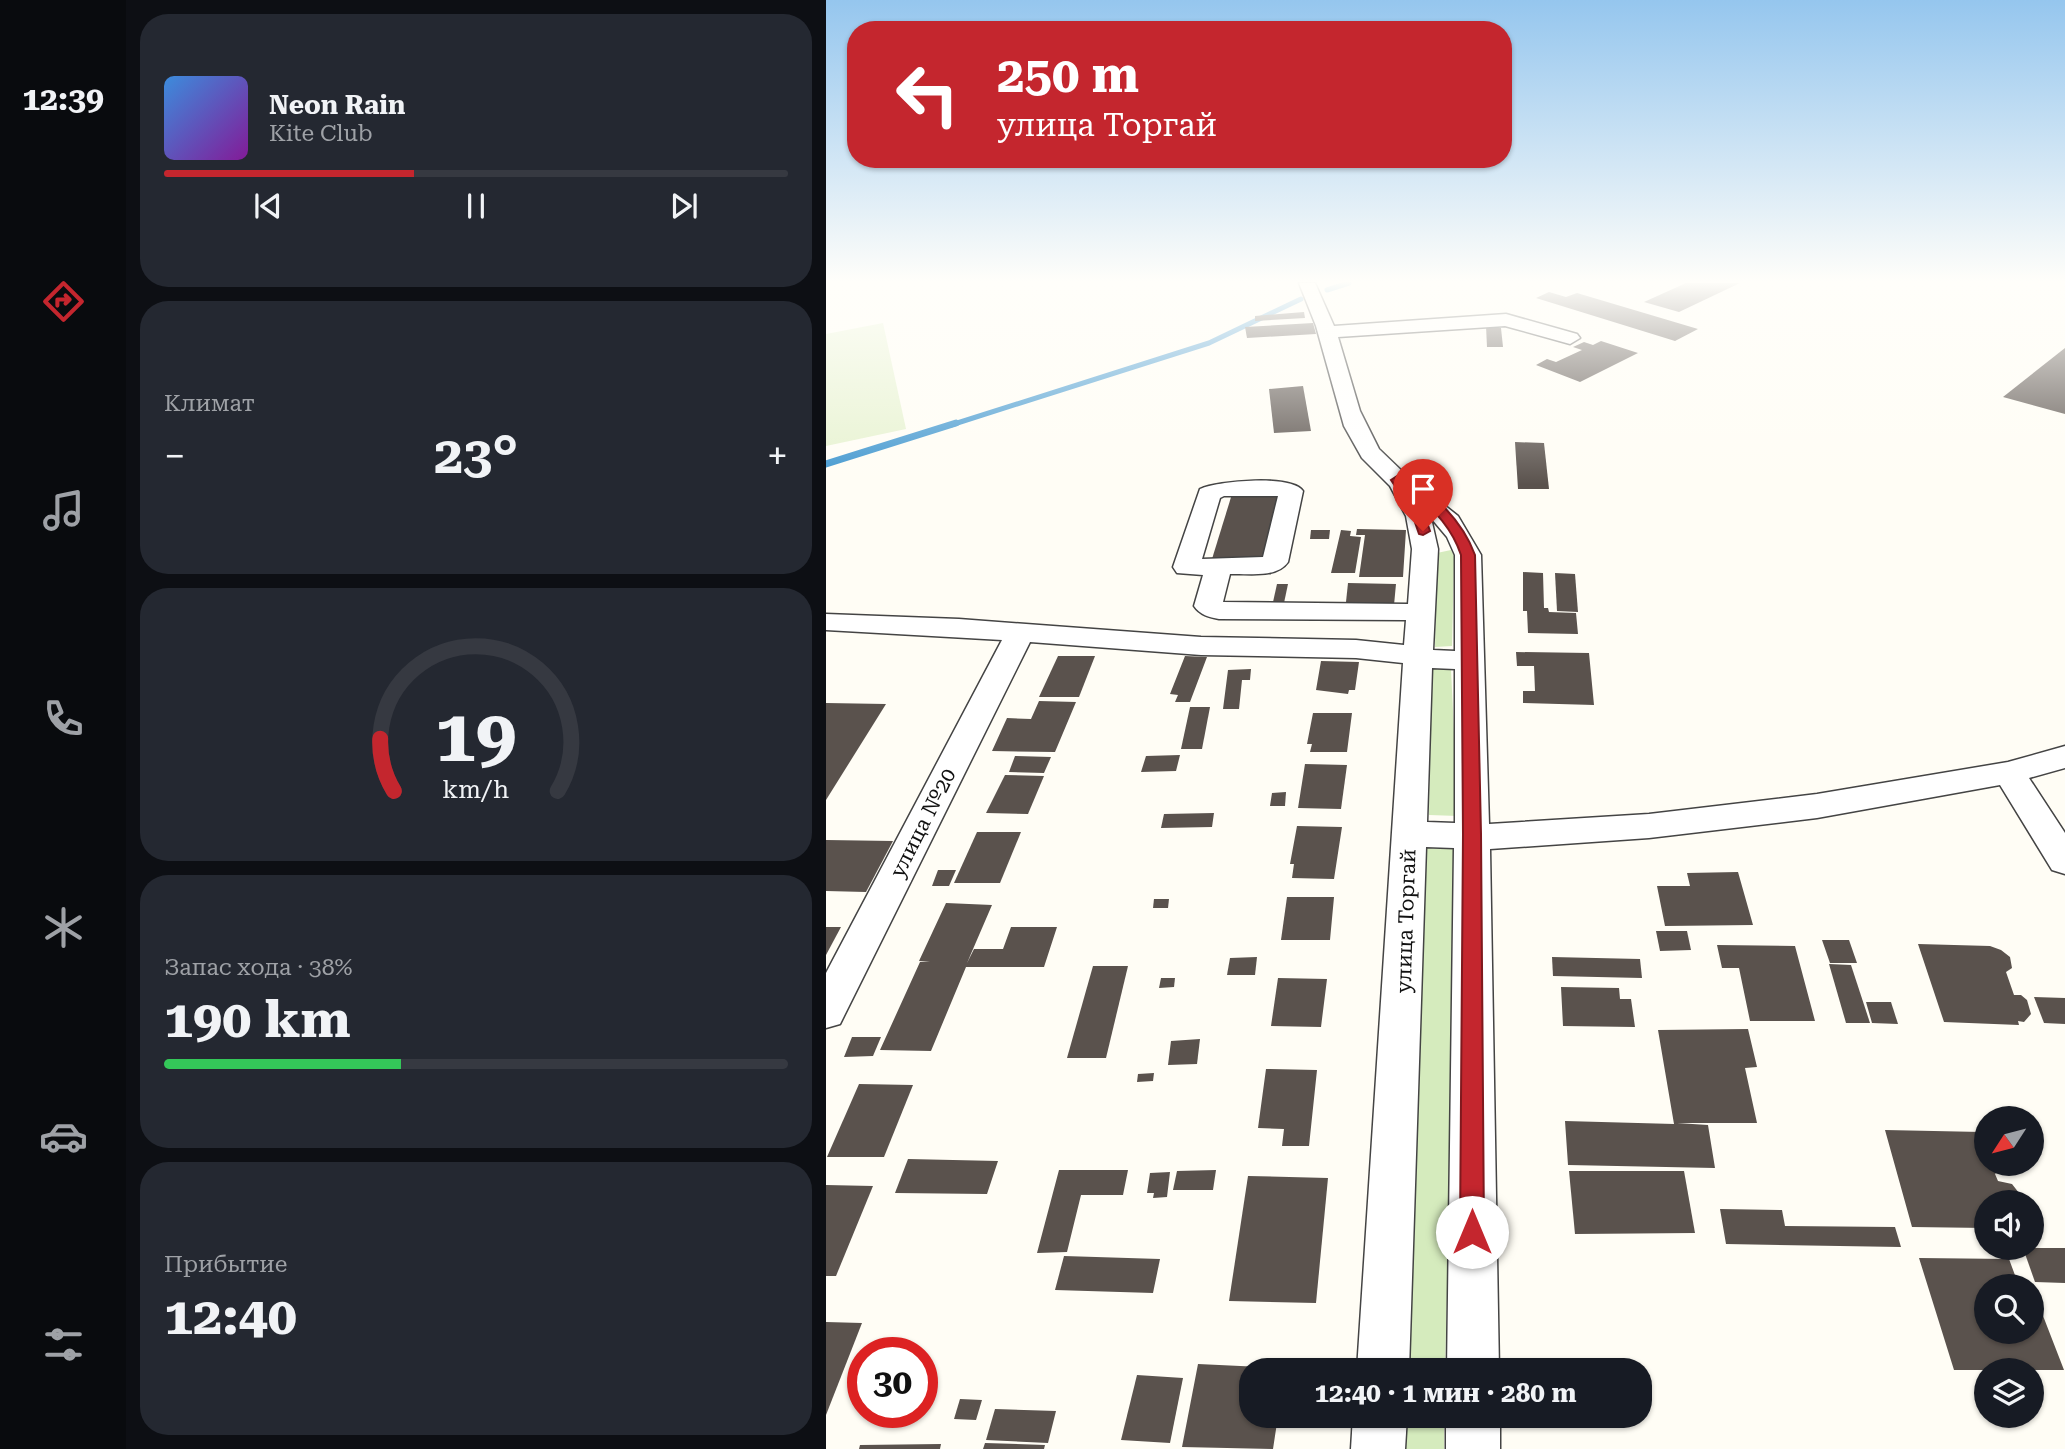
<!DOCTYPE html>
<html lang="ru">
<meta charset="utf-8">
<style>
:root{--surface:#171b24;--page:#242831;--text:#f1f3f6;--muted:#9ea1a6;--line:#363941;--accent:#c4262e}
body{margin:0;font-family:"Roboto Serif",serif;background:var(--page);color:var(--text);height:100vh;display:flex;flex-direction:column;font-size:26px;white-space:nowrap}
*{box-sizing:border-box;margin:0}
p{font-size:23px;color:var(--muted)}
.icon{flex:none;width:38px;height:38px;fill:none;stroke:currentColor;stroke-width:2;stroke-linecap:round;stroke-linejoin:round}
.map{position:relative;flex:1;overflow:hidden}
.drawer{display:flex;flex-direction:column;gap:14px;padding:14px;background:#0d0f14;width:700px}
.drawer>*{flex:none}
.hud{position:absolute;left:21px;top:21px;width:665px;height:147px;border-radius:28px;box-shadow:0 2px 5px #0004;background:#c4262e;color:#fff;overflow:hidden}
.needle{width:46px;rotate:234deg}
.fabs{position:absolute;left:1148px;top:1106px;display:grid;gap:14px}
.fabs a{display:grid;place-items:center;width:70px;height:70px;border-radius:50%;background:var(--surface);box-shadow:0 2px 5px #0004;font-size:35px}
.speed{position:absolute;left:21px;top:1337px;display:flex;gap:14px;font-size:35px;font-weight:700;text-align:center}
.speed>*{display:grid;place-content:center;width:91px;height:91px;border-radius:50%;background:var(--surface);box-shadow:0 2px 5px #0004;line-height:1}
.speed .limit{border:10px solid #d22;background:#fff;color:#111}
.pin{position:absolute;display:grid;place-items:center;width:60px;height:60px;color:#fff;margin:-72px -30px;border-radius:50% 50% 50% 0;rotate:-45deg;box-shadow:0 0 7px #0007}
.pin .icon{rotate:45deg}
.me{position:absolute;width:77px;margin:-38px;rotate:0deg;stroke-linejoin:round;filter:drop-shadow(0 0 5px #0008)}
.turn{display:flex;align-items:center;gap:24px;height:147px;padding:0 35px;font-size:32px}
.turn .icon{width:91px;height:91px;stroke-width:2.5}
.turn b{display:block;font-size:49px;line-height:60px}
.big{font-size:52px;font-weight:700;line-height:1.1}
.drawer .card{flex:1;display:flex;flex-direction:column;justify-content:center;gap:10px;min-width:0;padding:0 24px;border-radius:28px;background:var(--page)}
.drawer .dial{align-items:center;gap:0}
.dial svg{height:182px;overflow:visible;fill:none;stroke:var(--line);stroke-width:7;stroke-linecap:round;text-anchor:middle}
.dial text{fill:var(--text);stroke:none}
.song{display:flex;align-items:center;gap:21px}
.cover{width:84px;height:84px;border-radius:10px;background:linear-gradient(135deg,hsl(210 70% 55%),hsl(290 70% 35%))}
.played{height:7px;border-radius:4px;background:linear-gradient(90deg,var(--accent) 40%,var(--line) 40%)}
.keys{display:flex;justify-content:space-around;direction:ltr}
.heat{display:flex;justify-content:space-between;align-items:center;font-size:38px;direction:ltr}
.charge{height:10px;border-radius:5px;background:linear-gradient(90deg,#34c759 38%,var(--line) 0)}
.trip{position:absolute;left:413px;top:1358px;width:413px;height:70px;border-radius:28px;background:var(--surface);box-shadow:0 2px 5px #0004;font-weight:700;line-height:70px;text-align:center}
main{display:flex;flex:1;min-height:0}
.menu{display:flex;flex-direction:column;width:126px;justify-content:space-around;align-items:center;background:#090b0e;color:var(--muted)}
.menu .icon{width:49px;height:49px}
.menu .active{color:var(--accent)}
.menu b{font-size:32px;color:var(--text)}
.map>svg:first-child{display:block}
</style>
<main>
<nav class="menu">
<b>12:39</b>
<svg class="icon active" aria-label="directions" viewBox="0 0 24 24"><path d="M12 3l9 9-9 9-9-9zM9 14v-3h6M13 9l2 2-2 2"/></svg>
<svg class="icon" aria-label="music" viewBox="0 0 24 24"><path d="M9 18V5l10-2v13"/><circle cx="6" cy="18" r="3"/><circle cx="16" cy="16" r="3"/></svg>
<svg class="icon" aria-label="phone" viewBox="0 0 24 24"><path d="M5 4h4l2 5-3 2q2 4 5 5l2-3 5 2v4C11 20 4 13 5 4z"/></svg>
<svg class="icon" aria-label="climate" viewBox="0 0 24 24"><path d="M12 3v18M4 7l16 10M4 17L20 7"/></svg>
<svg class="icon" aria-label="car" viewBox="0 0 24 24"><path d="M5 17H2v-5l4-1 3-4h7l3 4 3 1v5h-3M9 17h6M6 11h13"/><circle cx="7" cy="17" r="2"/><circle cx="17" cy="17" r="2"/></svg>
<svg class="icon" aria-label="filters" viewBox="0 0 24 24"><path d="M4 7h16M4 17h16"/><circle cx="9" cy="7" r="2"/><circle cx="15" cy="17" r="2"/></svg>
</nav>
<section class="drawer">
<div class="card">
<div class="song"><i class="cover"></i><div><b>Neon Rain</b><p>Kite Club</p></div></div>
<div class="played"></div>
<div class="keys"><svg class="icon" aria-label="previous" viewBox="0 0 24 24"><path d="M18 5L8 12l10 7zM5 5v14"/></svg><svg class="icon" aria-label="pause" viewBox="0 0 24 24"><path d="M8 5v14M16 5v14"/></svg><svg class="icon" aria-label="next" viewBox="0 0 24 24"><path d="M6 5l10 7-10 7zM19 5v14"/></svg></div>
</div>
<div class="card"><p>Климат</p>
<div class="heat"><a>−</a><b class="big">23°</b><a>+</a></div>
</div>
<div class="card dial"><svg viewBox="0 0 100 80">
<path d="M14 69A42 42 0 1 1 86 69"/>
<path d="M14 69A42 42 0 0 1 8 46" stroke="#c4262e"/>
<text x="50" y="56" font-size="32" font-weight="700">19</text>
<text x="50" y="72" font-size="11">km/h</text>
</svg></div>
<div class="card"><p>Запас хода · 38%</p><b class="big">190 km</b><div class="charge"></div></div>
<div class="card"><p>Прибытие</p><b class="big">12:40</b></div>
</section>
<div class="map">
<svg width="1239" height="1449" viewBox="0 0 1239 1449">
<rect width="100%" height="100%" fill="#fffdf5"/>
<g fill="#d5ebbd">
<path d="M625,550L628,556L626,646L609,647L611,553Z"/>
<path d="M605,666L625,669L632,816L603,815Z"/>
<path d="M599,848L632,849L619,1370H576Z"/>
<path d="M574,1416H618V1449H572Z"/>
</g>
<path fill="#e6f2cf" d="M57,323L80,429L0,446V334Z"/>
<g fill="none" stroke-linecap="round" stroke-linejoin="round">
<g stroke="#3f96cf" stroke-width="5">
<path d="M501,290L523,283"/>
<path d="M125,425L383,343L475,299"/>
</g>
<path stroke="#3f96cf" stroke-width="7" d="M0,464L130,423"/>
</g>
<g fill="#5a524d">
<path d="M860,283H914L853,312L818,302Z"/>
<path d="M723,292L740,297L751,293L872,329L849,341L710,298Z"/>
<path d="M478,312L479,318L429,321V316Z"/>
<path d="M487,323L490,334L421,338L419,327Z"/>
<path d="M660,326L675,328L677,347H661Z"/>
<path d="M775,341L812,353L754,382L710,365L721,359L730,362L756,350L747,347L758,342L767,345Z"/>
<path d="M1239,348V414L1177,397Z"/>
<path d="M477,386L485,431L448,433L443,389Z"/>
<path d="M689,442L718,443L723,489H692Z"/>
<path d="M406,494L453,495L439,560L386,559Z"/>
<path d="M531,529L580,530L577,577H533L539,535H530Z"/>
<path d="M485,530H504L503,539H484Z"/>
<path d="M515,530L525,531L524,536L535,537L529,573H505Z"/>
<path d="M697,572L717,573L718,608H722L723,612L750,613L752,634L702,633L701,611H697Z"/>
<path d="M729,573L749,574L752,612L731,611Z"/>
<path d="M522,583L570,584L568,605L520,602Z"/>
<path d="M451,584H462L458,603L447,602Z"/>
<path d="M690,652L763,653L768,705L697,703V691H709L708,666H691Z"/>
<path d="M232,656H269L253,697H213Z"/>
<path d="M359,656L381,657L364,702H349L352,695L344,694Z"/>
<path d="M495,661L533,662L529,690H523L522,694L490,690Z"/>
<path d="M425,669L424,680H416L413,709H397L402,670Z"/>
<path d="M213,701L250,702L229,752L166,751L181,718L205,719Z"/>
<path d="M0,703L60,704L0,800Z"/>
<path d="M364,707H384L376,749H355Z"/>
<path d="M487,713H526L521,752H484L486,744H481Z"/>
<path d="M354,755L350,771L315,772L320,756Z"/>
<path d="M189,756L225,757L218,773L183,772Z"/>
<path d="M479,764L521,765L515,809L472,808Z"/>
<path d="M179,775L218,776L202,814L160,813Z"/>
<path d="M460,792L459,806H444L446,793Z"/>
<path d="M388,813L386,827L335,828L338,814Z"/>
<path d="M471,826L516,827L508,879L466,878L468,864H464Z"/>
<path d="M151,832H195L174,883H128Z"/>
<path d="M0,840L67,841L40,892L0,891Z"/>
<path d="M112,870H130L123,886H106Z"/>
<path d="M912,872L927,925L839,926L831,886H864L861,873Z"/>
<path d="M461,897H508L504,940H455Z"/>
<path d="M328,899H343L342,908H327Z"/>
<path d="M120,903L166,905L141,963L148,949H177L185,927H231L218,967H140L105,1051L54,1050L94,962H104L93,961Z"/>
<path d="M0,927H15L0,955Z"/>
<path d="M830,931H861L865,950L834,951Z"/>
<path d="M996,940H1023L1031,963H1004Z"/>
<path d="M1092,944L1164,946L1175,950L1184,957L1186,968L1180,972L1188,995H1195L1201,1000L1205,1014L1198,1022L1192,1021L1193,1025L1118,1022Z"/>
<path d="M891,945L969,946L989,1021H924L913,968H896Z"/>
<path d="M431,957L429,975H401L404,958Z"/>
<path d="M726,957L814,959L816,978L727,976Z"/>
<path d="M1003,964L1025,965L1044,1023H1020Z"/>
<path d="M267,966H302L280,1058H241Z"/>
<path d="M335,978H349L348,987L333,988Z"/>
<path d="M452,978L501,979L495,1027L445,1026Z"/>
<path d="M735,987L793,988L794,999H805L809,1027L737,1026Z"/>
<path d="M1208,997L1239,998V1024L1218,1023Z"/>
<path d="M1040,1002H1065L1072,1024L1046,1023Z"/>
<path d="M922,1029L931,1067L919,1068L931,1123H851L882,1125L889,1168L742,1165L739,1121L848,1124L832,1030Z"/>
<path d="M26,1037H55L47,1056L18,1057Z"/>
<path d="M374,1039L371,1064L342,1065L345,1041Z"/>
<path d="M440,1069L491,1070L483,1146H456L458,1129L432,1128Z"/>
<path d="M328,1073L327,1081L311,1082L312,1074Z"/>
<path d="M33,1084L87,1085L58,1157H1Z"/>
<path d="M1059,1130L1156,1132L1160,1135V1164H1177L1169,1174L1172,1181L1186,1184L1200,1202H1160V1228L1086,1227Z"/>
<path d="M82,1159L172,1161L161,1194L69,1193Z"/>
<path d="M233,1170H302L297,1195H255L241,1252L211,1253Z"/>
<path d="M390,1170L387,1190H347L351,1171Z"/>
<path d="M743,1171H858L869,1233L749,1234Z"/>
<path d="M344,1172L341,1197L327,1198L328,1193H321L324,1173Z"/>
<path d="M422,1176L502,1178L490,1303L403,1301Z"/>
<path d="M0,1185L47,1186L10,1276H0Z"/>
<path d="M894,1209L956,1210L959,1226L1069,1227L1075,1247L900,1244Z"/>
<path d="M1197,1248H1239V1283L1209,1282Z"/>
<path d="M238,1256L334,1259L327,1293L229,1290Z"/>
<path d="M1093,1258L1183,1259L1193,1286H1160V1332H1206V1308H1214L1238,1370H1128Z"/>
<path d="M0,1322L36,1323L0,1415Z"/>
<path d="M372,1364L458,1368V1370H425V1416H452L447,1449L356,1447Z"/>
<path d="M311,1375L357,1378L344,1443L295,1440Z"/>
<path d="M134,1399L156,1400L150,1420L128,1419Z"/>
<path d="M169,1409L230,1411L222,1443L160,1440Z"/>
<path d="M159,1443L219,1445L218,1449H157Z"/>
<path d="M115,1444L114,1449H33L34,1445Z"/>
</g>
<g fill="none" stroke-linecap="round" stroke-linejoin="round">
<defs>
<g id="minor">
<path d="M473,283H489L508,326L680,314L751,334L754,338L744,344L679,326L512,337L534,411L553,449L578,473L632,516L655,555L663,824L823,814L991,794L1182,762L1239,746V768L1203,778L1239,833V874L1226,870L1174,785L991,818L823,838L664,849L673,1370H621L628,848L600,847L583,1370H531L577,663L530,658L375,655L204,642L14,1024L0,1028V973L176,640L0,630V614L133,619L375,637L530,640L578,645L580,620L393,619C383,617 374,615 368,606L377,575L351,573L347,567L374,489C392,481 465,474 477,491L462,562C450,579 422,573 404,574L397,602L582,604L586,549L580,516L564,486L536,458L518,426L490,326ZM398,496H452L437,557L376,559L394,498ZM605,518L621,537L629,555V651L607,650L612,549ZM606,668L629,669V823L601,822Z"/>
<path d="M527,1416H581L579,1449H525Z"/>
<rect x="620" y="1416" width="54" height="33"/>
</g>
</defs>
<use href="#minor" stroke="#444" stroke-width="3"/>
<use href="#minor" fill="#fff" fill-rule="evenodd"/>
</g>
<linearGradient id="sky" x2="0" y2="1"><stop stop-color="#95c6ee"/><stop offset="0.58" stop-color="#fffefa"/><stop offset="1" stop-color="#fffefa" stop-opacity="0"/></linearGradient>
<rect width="1239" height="485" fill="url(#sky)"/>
<path fill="#c4262e" stroke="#7f191e" stroke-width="2" d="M571,476C605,487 637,522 649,555L655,834L658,1232L655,1240L646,1243L638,1240L634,1232L637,834L635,555C627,531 609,508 587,495L596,508L604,531L597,535L593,534L584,508L565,480Z"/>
<g text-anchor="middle" stroke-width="7" stroke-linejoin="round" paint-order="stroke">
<g font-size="21" fill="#111" stroke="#fff">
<text transform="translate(97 823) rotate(-63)" y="7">улица №20</text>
<text transform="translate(580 921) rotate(-88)" y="7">улица Торгай</text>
</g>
</g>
</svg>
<div class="fabs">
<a><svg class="needle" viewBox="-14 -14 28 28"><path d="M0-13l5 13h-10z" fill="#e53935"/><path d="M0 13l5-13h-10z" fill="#9ea1a6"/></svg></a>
<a><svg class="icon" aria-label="sound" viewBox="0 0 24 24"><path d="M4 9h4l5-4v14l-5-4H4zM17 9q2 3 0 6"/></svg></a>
<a><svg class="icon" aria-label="search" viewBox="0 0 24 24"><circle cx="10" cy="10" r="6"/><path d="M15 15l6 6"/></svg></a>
<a><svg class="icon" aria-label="layers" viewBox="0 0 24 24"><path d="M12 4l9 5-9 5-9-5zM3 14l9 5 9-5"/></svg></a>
</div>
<div class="speed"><div class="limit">30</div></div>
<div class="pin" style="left:597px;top:531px;background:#d93025"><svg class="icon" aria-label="arrive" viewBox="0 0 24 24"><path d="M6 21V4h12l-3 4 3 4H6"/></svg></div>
<svg class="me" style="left:646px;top:1232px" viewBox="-20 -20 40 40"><circle r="19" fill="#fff"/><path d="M0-13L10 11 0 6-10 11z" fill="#c4262e"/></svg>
<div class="trip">12:40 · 1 мин · 280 m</div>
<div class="hud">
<div class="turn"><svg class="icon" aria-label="left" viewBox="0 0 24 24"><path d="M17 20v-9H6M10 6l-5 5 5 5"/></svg><div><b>250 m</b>улица Торгай</div></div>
</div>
</div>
</main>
